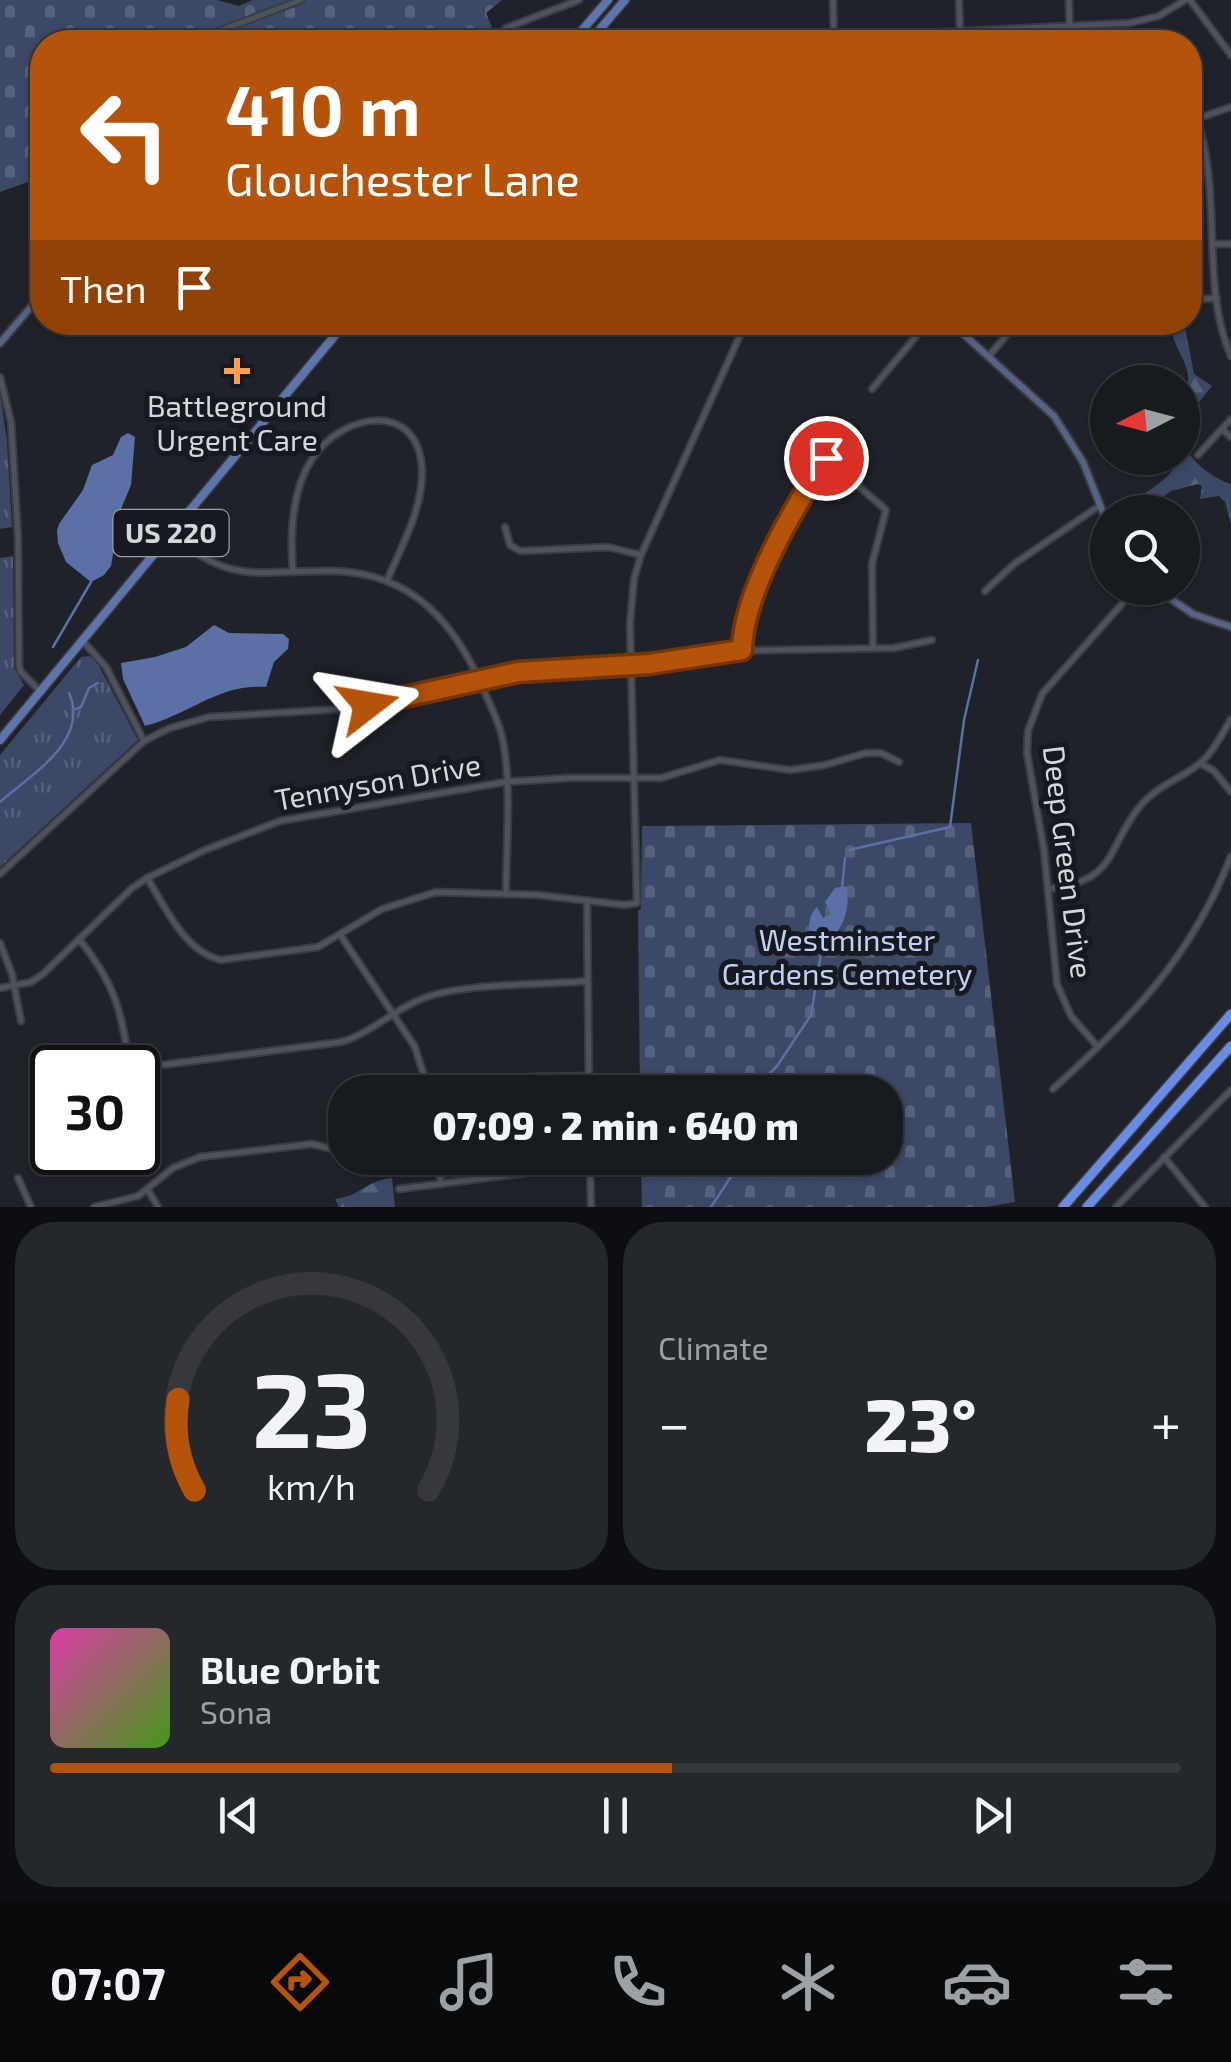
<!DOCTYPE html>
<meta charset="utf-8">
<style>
:root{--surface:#171a1f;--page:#24272c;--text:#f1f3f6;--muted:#9ea1a4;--line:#36383d;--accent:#b45309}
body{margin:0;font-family:"Exo 2",sans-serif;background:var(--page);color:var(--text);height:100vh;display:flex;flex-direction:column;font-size:38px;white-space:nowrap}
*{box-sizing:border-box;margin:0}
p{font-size:32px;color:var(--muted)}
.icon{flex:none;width:55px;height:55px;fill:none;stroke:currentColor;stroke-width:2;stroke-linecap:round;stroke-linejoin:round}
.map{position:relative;height:1207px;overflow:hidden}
.drawer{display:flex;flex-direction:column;gap:15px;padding:15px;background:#0d0e11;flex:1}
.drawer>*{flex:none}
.guide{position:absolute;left:30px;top:30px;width:1172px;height:305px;border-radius:40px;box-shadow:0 2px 8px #0004,0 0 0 2px var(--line);background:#b45309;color:#fff;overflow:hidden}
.needle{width:65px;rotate:264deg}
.buttons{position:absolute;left:1090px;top:365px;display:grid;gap:20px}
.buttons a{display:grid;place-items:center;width:110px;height:110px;border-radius:50%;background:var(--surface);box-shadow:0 2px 8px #0004,0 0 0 2px var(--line);font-size:50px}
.speed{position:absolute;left:30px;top:1045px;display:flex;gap:20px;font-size:50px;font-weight:700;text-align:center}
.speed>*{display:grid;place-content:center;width:130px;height:130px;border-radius:50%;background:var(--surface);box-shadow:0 2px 8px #0004,0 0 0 2px var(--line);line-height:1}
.speed .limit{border:5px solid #111;border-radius:15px;background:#fff;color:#111}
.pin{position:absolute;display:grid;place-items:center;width:85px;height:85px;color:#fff;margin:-42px;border:5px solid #fff;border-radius:50%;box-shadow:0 2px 10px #0007}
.me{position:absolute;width:110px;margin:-55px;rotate:76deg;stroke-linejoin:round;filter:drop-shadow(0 0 8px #0008)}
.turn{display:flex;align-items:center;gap:35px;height:210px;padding:0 30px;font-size:45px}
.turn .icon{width:130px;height:130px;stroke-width:2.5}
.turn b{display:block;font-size:70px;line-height:85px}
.then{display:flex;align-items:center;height:95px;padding:0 30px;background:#0003;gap:20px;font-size:38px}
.big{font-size:75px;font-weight:800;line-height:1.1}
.drawer .card{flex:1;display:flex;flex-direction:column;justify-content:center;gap:15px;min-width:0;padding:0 35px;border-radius:40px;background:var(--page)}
.drawer .dial{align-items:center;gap:0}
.dial svg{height:260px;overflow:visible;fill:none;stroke:var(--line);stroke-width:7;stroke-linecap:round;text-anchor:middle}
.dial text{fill:var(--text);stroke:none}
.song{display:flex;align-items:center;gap:30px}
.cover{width:120px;height:120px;border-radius:15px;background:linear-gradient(135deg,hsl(320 70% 55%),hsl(100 70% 35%))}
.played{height:10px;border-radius:5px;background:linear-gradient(90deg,var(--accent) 55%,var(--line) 55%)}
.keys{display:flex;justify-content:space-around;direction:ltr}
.heat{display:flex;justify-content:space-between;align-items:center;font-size:55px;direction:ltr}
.drawer .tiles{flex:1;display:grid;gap:15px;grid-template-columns:1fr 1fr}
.card:last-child{grid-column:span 2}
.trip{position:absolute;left:328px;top:1075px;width:575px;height:100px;border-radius:40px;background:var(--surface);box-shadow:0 2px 8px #0004,0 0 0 2px var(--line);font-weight:800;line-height:100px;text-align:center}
.tabs{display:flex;height:160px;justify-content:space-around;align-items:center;background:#090a0c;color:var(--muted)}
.tabs .icon{width:70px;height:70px}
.tabs .active{color:var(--accent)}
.tabs b{font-size:45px;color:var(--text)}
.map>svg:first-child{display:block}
</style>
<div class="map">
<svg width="1231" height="1207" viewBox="0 0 1231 1207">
<defs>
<pattern id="forest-firs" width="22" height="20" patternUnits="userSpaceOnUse" patternTransform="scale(2.5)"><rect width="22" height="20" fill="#3b4866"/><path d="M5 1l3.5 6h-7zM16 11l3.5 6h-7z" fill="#56627b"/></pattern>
<pattern id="cemetery-stones" width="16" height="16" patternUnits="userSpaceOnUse" patternTransform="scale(2.5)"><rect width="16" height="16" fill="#3b4866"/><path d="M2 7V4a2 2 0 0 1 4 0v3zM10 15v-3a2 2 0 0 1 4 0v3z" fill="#56627b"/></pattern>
<pattern id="park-tufts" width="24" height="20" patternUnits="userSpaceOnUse" patternTransform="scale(2.5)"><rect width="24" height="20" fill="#3b4866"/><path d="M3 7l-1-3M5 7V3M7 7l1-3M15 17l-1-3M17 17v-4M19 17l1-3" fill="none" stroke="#56627b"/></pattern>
</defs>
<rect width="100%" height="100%" fill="#1f2229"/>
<g fill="url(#forest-firs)">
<path d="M1173,323H1184L1194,374L1212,386C1204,396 1194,408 1187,418C1168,446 1208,477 1231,484V524L1225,502L1219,496L1200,499L1202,486L1198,484L1171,491L1143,512H1117L1130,500L1136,499C1192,465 1182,454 1183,392C1201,370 1167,347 1173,323Z"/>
<path d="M392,1178L395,1207H339L335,1199C361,1196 367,1180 392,1178Z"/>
</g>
<g fill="url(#cemetery-stones)">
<path d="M0,0H217L239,6L253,0H502L486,13L492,27L451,42H42V177L0,192Z"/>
<path d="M971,823L1015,1202L986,1207H642L641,1158H885V1092H640L638,911L641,908L642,826Z"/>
</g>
<g fill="url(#park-tufts)">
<path d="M0,394L7,441L12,527L0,529Z"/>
<path d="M13,556L14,668L24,685L0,715V558Z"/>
<path d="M90,656L98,664L138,740L0,867V755L81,657Z"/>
</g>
<g fill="#5a70a6">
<path d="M128,433L135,437L131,485L121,509L111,566L104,575L91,582L66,562L58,543L57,531L59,524L83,490L92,465L113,455L121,437Z"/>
<path d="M214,625L229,633L283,634L289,639L288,649L274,662L266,687C220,683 188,715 145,726L123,679L121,663L155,657L186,647Z"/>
<path d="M844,886L847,888C850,910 844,927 828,943L813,940C807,930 808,915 817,907L823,918L831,914L825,902L835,888Z"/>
</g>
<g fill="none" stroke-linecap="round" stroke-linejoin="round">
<g stroke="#5a70a6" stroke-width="2.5">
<path d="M53,647L91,582"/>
<path d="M76,709L81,707L89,688L98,683"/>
<path d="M0,802C32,774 90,740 69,693"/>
<path d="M849,850L950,827L964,720L978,660"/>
<path d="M842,888L845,858"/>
<path d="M751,1092L777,1066L811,1015L823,941"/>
<path d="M711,1207L734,1172L736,1158"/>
</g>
<defs>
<g id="street">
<path d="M833,0L834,39"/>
<path d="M959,0L960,32"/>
<path d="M1069,0L1070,42"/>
<path d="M1190,0L1231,55"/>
<path d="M190,42L301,0"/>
<path d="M499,42L506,28L579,0"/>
<path d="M745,42L1130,23L1159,16L1185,0"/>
<path d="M1197,119C1223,197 1200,286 1231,356"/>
<path d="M1190,121L1231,107"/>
<path d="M1215,244H1231"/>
<path d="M1190,300L1217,298"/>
<path d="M988,357L1018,322"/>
<path d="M0,377L11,422L18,536L19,666L21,672L40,691"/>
<path d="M872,389L928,322"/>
<path d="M1223,430L1231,437"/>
<path d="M1198,455L1231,419"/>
<path d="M505,527L510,545L520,551L608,547L641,555"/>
<path d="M171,533C231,588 262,569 334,571C413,573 456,624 484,691C491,707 500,724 503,741C512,789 506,844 506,893"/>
<path d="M293,572C290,535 291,491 312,459C341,413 419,399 422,470C423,509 401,547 387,581"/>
<path d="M985,591L1014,564L1099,506"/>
<path d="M82,640L106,667L144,741"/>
<path d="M742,650C743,593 795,506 826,458L886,510L872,564L873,648"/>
<path d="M1200,763L1214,771L1231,792"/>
<path d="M0,874L144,741L170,728L209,717L341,709L518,672L649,664L722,651L894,648L932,640"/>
<path d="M147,878C166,908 184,951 221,960L318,947L382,909L436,892L538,895L625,905L637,903L630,623L634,579L641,555L746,322"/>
<path d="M1048,889C1120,880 1105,848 1141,805C1157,786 1180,779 1199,764C1213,753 1222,734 1231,719"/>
<path d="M587,900L589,1092"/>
<path d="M341,936L415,1047L429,1092"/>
<path d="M79,939C115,983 122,1012 130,1068"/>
<path d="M0,943L12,974L21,1021"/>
<path d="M0,988L31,982L43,974L132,888L147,878L205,850L280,821L505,782L569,778H661L720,760L790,770L825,765L866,753H881L899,762"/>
<path d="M1098,1047L1071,1016L1057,984L1044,850L1027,753L1028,731L1042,694L1136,588"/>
<path d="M138,1068L341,1042C372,1033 394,1009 424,998C463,983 542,985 587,981"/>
<path d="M1053,1089C1132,1017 1192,957 1231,856"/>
<path d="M429,1090L530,1077L589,1076"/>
<path d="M1164,1157L1205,1207"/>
<path d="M437,1158L441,1184"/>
<path d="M590,1158L591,1207"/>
<path d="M18,1178L31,1207"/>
<path d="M399,1189L550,1170L591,1169"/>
<path d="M148,1190L158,1207"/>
<path d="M94,1207L138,1196L173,1168L200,1157L312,1144L337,1150"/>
<path d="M1116,1207L1231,1090"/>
</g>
<g id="secondary">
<path d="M950,322L1054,416L1083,462L1108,525"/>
<path d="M0,343L42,294"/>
<path d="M1155,588L1193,614L1231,627"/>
</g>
<g id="primary">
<path d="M572,42L608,0"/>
<path d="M589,42L625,0"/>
<path d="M0,740L346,322"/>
</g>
<g id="highway">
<path d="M1063,1207L1231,1014"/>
<path d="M1087,1207L1231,1046"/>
</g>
</defs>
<use href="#street" stroke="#3a3c42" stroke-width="9"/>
<use href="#secondary" stroke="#3a3c42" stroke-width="10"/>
<use href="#primary" stroke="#3a3c42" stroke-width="11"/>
<use href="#highway" stroke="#3a3c42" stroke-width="12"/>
<use href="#street" stroke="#4e525a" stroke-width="5"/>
<use href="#secondary" stroke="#566384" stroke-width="6"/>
<use href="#primary" stroke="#5e74ad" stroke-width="8"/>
<use href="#highway" stroke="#698be5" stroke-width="9"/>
</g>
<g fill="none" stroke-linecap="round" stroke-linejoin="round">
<defs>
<path id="route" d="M368,705L518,672L649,664L742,650C743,593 795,506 826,458"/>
</defs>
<use href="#route" stroke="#753606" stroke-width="25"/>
<use href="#route" stroke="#b45309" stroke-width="18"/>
</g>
<path fill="#fc9d52" stroke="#16191f" stroke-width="4" d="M232 356h10v10h10v10h-10v10h-10v-10h-10v-10h10z"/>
<g text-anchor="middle" stroke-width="10" stroke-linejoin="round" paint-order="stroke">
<rect fill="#16191f" stroke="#9c9ea3" stroke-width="2.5" x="113.5" y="510" width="115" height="46" rx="8"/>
<g font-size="28" font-weight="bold" fill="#d5d7dc">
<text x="171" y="543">US 220</text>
</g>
<g font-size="30" fill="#d5d7dc" stroke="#16191f">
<text x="237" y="417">Battleground<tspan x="237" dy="34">Urgent Care</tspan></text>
</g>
<g font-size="30" fill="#d5d7dc" stroke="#16191f">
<text transform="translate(378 783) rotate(-10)" y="10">Tennyson Drive</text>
<text transform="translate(1067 862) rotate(83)" y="10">Deep Green Drive</text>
</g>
<g font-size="30" fill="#c3d1f1" stroke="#16191f">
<text x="847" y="951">Westminster<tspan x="847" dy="34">Gardens Cemetery</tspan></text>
</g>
</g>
</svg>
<div class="buttons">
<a><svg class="needle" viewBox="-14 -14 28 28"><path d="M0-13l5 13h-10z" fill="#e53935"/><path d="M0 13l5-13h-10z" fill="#9ea1a4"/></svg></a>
<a><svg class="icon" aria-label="search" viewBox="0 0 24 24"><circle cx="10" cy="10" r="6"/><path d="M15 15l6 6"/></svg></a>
</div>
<div class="speed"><div class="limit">30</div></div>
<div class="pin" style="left:826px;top:458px;background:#d93025"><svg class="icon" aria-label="arrive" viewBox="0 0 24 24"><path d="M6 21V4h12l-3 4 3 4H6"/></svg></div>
<svg class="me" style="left:368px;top:705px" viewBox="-20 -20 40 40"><path d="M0-17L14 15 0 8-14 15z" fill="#b45309" stroke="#fff" stroke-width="4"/></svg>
<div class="trip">07:09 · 2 min · 640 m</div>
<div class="guide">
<div class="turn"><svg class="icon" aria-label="left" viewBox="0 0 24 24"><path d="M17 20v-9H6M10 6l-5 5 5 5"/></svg><div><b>410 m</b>Glouchester Lane</div></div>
<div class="then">Then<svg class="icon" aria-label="arrive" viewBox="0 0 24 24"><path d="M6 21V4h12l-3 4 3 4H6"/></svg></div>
</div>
</div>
<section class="drawer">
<div class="tiles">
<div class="card dial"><svg viewBox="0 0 100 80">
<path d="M14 69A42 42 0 1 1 86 69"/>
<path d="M14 69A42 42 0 0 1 9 41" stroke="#b45309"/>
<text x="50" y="56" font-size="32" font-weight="700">23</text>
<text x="50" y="72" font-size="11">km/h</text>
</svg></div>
<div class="card"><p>Climate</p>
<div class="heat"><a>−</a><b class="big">23°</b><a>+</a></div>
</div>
<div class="card">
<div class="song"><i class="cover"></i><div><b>Blue Orbit</b><p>Sona</p></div></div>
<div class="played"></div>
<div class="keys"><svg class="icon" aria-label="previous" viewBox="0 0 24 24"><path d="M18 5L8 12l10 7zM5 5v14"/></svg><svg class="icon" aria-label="pause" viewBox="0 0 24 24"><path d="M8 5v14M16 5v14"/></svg><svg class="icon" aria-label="next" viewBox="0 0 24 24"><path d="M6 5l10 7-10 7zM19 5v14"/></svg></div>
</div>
</div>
</section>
<nav class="tabs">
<b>07:07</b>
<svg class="icon active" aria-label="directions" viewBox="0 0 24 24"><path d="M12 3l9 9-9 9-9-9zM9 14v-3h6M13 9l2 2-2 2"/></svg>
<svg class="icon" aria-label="music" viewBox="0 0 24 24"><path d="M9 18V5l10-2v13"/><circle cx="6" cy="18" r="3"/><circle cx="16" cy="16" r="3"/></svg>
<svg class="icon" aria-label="phone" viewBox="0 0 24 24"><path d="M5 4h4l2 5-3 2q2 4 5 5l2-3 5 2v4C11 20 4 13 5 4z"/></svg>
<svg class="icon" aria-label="climate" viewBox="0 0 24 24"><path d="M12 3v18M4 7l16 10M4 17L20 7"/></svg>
<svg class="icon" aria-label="car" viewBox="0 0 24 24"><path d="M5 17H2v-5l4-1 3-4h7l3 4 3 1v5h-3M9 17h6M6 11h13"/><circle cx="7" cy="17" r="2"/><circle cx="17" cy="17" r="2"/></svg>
<svg class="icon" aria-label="filters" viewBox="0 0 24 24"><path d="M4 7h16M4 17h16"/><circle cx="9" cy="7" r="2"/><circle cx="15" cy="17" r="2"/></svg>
</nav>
